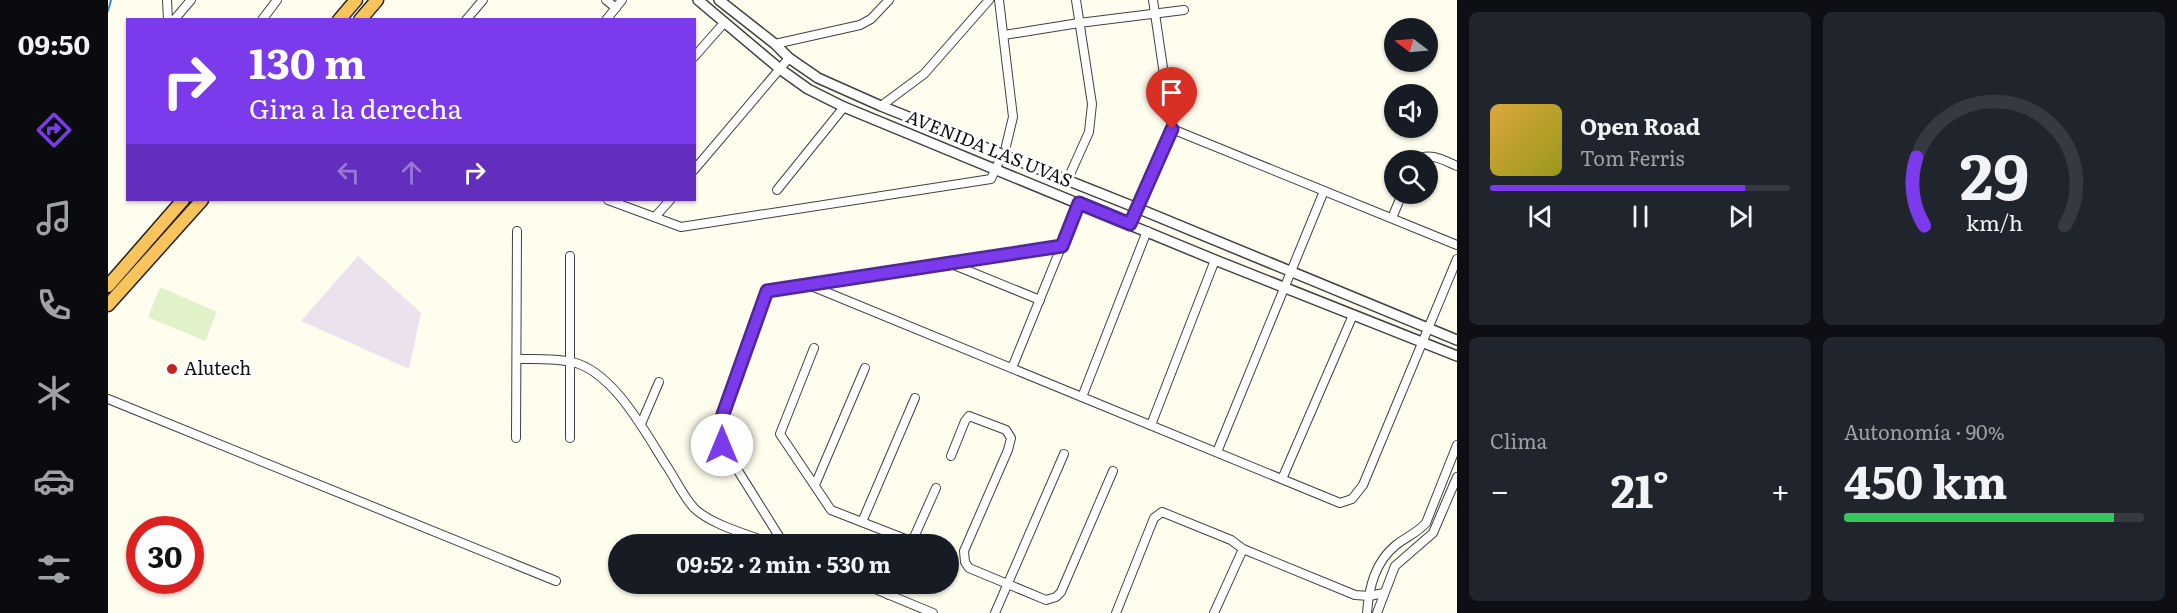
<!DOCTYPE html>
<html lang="es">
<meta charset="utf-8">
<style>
:root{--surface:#171b24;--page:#20242c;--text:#f1f3f6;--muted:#9ea1a6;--line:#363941;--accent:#7c3aed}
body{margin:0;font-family:Literata,serif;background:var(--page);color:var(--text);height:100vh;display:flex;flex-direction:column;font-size:22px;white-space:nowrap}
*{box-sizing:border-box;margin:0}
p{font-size:20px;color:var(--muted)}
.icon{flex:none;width:33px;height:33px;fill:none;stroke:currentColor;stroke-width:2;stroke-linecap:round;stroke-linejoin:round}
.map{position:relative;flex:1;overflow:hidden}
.drawer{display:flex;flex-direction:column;gap:12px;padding:12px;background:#0d0f14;width:720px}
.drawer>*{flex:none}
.hud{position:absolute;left:18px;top:18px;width:570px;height:183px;border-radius:0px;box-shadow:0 2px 4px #0004;background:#7c3aed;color:#fff;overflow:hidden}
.needle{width:39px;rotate:286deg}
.tools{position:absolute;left:1276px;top:18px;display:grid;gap:12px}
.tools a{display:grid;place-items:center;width:54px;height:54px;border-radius:50%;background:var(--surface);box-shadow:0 2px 4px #0004;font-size:30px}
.speed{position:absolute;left:18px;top:516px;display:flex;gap:12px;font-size:30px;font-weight:700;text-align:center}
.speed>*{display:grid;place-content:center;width:78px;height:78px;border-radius:50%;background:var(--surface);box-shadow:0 2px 4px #0004;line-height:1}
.speed .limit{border:9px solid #d22;background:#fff;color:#111}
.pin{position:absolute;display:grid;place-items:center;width:51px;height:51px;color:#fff;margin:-62px -26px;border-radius:50% 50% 50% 0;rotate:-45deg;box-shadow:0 0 6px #0007}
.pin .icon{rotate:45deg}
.me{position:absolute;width:66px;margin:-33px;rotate:0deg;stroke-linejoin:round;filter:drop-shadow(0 0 4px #0008)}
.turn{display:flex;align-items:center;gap:21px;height:126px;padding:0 24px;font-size:27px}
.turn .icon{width:78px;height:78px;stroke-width:2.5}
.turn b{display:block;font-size:42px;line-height:51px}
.lanes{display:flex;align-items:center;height:57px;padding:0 24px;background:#0003;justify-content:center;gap:30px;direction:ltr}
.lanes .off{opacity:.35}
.big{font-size:45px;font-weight:700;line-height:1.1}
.drawer .tile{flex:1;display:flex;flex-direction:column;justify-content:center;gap:9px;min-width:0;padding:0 21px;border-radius:9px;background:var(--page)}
.drawer .dial{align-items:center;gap:0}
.dial svg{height:156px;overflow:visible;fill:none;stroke:var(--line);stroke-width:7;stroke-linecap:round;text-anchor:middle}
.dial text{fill:var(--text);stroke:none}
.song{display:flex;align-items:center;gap:18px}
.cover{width:72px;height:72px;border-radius:9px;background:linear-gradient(135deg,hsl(40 70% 55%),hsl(60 70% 35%))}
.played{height:6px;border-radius:3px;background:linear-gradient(90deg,var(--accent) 85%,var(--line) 85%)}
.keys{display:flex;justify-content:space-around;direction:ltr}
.heat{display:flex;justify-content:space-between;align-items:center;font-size:33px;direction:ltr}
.charge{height:9px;border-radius:4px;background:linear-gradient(90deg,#34c759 90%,var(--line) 0)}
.drawer .tiles{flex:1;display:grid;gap:12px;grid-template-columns:repeat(2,1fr)}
.trip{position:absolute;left:500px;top:534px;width:351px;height:60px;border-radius:30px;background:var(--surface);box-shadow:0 2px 4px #0004;font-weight:700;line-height:60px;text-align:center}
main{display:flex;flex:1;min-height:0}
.dock{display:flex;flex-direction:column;width:108px;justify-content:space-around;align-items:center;background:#090b0e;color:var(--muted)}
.dock .icon{width:42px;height:42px}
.dock .current{color:var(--accent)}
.dock b{font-size:27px;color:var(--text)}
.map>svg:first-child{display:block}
</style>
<main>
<nav class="dock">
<b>09:50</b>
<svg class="icon current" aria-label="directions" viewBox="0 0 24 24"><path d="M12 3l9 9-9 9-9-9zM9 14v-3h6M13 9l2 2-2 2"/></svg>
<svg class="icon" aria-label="music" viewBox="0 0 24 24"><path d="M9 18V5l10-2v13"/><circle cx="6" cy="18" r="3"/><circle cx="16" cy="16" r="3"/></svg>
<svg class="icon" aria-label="phone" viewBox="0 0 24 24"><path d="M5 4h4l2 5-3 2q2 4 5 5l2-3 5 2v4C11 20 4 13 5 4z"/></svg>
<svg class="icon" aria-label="climate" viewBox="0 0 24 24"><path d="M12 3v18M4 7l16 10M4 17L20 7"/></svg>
<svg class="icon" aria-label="car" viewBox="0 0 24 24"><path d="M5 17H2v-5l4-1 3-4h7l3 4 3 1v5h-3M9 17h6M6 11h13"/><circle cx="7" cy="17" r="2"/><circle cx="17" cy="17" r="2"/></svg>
<svg class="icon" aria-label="filters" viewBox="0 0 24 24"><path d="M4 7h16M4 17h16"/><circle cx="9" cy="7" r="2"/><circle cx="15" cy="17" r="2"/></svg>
</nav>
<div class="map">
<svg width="1349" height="613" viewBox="0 0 1349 613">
<rect width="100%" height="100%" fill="#fffdee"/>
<path fill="#ece2ed" d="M250,256L313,313L301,369L193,321Z"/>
<path fill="#e1f1c9" d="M52,287L109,312L97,341L40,317Z"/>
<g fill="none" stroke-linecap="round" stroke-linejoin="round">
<path stroke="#378ad0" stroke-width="2" d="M0,11L3,0"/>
<defs>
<g id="minor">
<path d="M59,0L60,20"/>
<path d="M498,0L508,8"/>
<path d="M891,0L905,117L898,146"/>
<path d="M66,20L83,0"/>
<path d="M154,20L169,0"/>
<path d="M358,20L375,0"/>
<path d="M498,20L514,0"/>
<path d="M896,35L971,23L1076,10"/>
<path d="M667,44L752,25L763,19L781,0"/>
<path d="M586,57L616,23"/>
<path d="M773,106L816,74L881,0"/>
<path d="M1064,129L1349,245"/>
<path d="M1309,160C1321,151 1337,161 1349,166"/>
<path d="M586,170L681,58"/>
<path d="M959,181L981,132L984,104L968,0"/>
<path d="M669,190L736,107"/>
<path d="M500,200L573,227L883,179L894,155"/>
<path d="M547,217L562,200"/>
<path d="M1284,218L1294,194"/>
<path d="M1022,224L1064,129L1045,0"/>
<path d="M841,263L932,300"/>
<path d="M701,285L1232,503L1244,499L1255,485L1349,259"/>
<path d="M706,348L672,434L723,510L805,542"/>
<path d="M409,359C426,359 447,358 464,362C505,371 537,432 558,465C567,478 575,496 586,508C603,525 642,535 665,544"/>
<path d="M904,368L971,203"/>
<path d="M974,397L1039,231"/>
<path d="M0,399L448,581"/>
<path d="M533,424L551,382"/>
<path d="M1043,425L1107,260"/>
<path d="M408,438L409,231"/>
<path d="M462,438V256"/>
<path d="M1109,452L1216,191"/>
<path d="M843,456L857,421L861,416L898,430L903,438L900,450L856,551L857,562L861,568L938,600L948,597L953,592L1005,471"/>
<path d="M1174,479L1245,315"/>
<path d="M707,485L757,368"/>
<path d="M754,522L807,398"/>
<path d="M675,544L674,541L614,445L612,427L613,417L659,291L954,246"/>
<path d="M803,544L828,488"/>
<path d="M755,584L825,613"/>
<path d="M781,595L787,584"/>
<path d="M887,613L956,454"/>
<path d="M1008,613L1046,518L1054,512L1123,540L1135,549L1247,595L1261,596L1276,593"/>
<path d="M1106,613L1135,549"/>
<path d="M1259,613C1261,587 1267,562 1288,545C1298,537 1309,533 1318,523L1349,445"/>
<path d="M1269,613L1287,566L1325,533L1349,477"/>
</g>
<g id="tertiary">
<path d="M590,0L672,69L700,89L736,107L1107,260L1349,356"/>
<path d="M611,0L667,44L681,58L710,78L773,106L1029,208L1349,340"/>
</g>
<g id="trunk">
<path d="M231,20L248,0"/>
<path d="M252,20L269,0"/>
<path d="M0,286L75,200"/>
<path d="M0,305L94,200"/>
</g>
</defs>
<use href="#minor" stroke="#414141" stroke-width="10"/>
<use href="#tertiary" stroke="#414141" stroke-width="12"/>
<use href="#trunk" stroke="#1f1f1f" stroke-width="15"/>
<use href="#minor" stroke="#fff" stroke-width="8"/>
<use href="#tertiary" stroke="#fff" stroke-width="9"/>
<use href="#trunk" stroke="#f9c45b" stroke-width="12"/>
</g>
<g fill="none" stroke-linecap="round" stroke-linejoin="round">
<defs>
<path id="route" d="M614,445L612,427L614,417L659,291L954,246L971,203L1022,224L1064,129"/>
</defs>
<use href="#route" stroke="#51269a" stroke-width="15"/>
<use href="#route" stroke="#7c3aed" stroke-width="10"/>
</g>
<circle fill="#c12422" stroke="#fff" stroke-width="2" cx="64" cy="369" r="6"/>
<g text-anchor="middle" stroke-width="6" stroke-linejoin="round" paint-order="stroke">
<g font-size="18" fill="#0e0e0e" stroke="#fff">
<text transform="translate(881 149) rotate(22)" y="6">AVENIDA LAS UVAS</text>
</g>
<g font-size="18" fill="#0e0e0e" stroke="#fff" text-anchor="start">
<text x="76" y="375">Alutech</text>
</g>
</g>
</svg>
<div class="tools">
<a><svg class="needle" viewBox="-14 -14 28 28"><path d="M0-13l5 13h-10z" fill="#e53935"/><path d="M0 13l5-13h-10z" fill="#9ea1a6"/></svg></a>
<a><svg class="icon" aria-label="sound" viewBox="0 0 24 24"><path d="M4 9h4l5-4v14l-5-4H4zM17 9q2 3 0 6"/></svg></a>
<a><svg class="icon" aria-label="search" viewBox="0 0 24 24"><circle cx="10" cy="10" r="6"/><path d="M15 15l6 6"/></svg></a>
</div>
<div class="speed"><div class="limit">30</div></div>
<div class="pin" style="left:1064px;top:129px;background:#d93025"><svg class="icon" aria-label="arrive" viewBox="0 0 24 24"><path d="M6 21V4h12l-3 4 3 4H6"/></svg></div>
<svg class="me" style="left:614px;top:445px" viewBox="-20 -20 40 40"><circle r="19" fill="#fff"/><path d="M0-13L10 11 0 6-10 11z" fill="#7c3aed"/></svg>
<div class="trip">09:52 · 2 min · 530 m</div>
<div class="hud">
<div class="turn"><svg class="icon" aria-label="right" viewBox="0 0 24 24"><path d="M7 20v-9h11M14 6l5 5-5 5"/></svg><div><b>130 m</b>Gira a la derecha</div></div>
<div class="lanes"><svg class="icon off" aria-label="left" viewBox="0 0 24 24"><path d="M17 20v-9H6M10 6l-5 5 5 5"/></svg><svg class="icon off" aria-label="ahead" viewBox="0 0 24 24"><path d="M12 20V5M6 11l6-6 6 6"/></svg><svg class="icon" aria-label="right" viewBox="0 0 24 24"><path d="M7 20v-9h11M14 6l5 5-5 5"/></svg></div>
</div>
</div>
<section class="drawer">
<div class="tiles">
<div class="tile">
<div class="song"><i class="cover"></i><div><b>Open Road</b><p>Tom Ferris</p></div></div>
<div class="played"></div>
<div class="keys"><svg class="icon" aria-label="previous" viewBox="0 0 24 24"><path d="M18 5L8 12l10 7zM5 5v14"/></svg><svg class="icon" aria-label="pause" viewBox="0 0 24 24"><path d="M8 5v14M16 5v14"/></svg><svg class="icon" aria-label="next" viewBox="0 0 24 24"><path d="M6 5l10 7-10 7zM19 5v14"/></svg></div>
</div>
<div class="tile dial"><svg viewBox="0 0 100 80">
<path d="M14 69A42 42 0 1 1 86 69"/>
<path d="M14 69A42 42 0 0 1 10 34" stroke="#7c3aed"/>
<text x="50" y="56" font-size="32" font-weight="700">29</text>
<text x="50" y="72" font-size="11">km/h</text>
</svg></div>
<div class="tile"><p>Clima</p>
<div class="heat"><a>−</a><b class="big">21°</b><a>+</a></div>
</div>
<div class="tile"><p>Autonomía · 90%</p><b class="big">450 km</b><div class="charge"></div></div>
</div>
</section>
</main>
